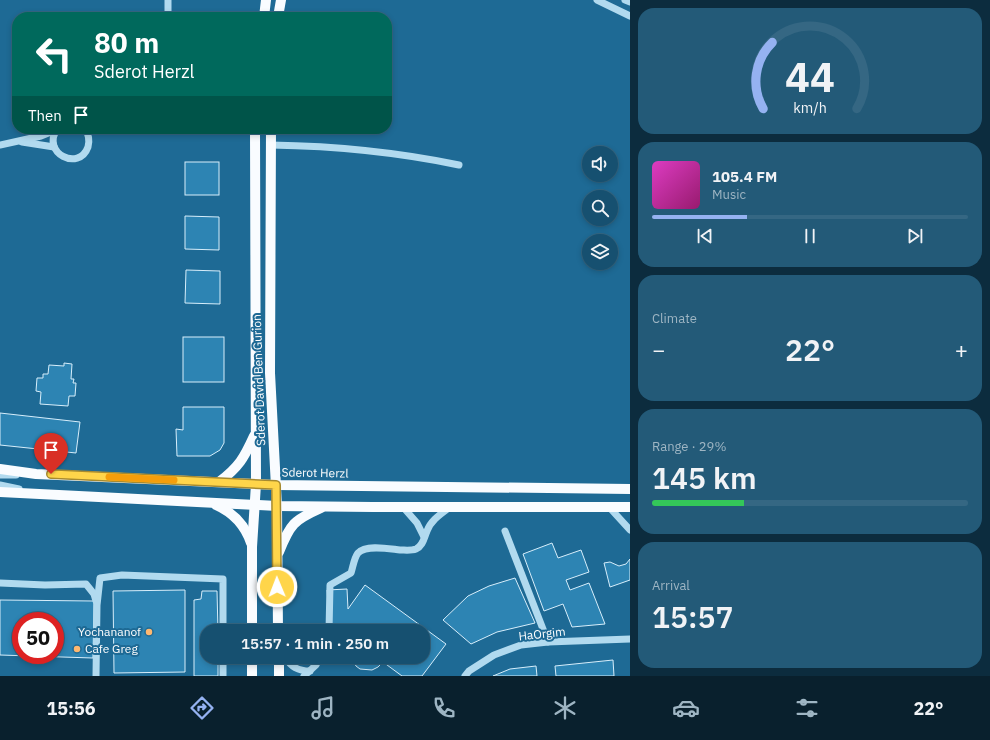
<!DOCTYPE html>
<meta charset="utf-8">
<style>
:root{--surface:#165070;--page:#235a78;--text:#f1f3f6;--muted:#9eb5c3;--line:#356783;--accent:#95b2f1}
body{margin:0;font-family:"IBM Plex Sans",sans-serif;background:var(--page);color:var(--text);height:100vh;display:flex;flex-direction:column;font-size:15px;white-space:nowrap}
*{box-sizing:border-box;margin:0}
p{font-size:13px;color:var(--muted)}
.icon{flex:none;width:22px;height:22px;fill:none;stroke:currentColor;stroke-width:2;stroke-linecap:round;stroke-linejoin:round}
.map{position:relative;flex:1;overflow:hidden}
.side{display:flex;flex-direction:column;gap:8px;padding:8px;background:#0c2c3e;width:360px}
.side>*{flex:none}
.guide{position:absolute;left:12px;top:12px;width:380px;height:122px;border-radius:16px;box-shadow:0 2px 6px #0003,0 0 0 1px var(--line);background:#00695c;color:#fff;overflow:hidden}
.fabs{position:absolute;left:582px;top:146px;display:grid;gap:8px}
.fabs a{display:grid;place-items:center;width:36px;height:36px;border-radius:50%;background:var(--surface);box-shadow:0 2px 6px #0003,0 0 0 1px var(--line);font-size:20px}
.speed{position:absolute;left:12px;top:612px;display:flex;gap:8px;font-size:20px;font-weight:700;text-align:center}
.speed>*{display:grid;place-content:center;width:52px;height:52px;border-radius:50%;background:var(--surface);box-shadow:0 2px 6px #0003,0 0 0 1px var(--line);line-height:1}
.speed .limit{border:6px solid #d22;background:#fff;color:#111}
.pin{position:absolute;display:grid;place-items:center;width:34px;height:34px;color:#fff;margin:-41px -17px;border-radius:50% 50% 50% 0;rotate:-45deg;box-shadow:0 0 4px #0007}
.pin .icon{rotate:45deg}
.me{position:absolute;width:44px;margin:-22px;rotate:359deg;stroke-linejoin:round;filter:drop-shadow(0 0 3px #0008)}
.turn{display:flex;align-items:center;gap:14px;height:84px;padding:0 16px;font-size:18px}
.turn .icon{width:52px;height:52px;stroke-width:2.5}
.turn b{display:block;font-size:28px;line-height:34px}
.then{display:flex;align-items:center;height:38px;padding:0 16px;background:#0003;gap:8px;font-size:15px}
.big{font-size:30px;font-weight:600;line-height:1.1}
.side .card{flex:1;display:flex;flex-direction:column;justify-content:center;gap:6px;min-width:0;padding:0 14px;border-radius:16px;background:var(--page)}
.side .dial{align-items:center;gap:0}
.dial svg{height:104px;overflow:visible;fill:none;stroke:var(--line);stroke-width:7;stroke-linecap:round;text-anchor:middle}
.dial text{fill:var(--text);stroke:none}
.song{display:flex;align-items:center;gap:12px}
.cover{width:48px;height:48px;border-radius:6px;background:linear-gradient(135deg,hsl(310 70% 55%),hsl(320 70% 35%))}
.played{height:4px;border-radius:2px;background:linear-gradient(90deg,var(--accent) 30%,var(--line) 30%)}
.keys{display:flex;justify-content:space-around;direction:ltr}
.heat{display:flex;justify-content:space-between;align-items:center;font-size:22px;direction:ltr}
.charge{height:6px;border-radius:3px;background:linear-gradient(90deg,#34c759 29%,var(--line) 0)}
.trip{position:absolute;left:200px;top:624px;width:230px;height:40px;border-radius:16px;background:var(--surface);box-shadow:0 2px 6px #0003,0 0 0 1px var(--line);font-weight:600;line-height:40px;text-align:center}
.tabs{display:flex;height:64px;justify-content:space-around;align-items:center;background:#09202d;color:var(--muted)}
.tabs .icon{width:28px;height:28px}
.tabs .current{color:var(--accent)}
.tabs b{font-size:18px;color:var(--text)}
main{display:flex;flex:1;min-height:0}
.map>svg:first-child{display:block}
</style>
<main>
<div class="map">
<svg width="630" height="676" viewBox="0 0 630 676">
<rect width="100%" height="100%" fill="#1e6a95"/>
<g fill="#2d84b3" stroke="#d7eefb" fill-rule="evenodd">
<rect x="185" y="162" width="34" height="33"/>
<path d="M185,216L219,217V250L185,249Z"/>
<path d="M186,270L220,271V304L185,303Z"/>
<rect x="183" y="337" width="41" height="45"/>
<path d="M64,363L72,364L71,379H74L73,383H76L75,396H69L68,406L40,404L41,392L36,391L37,378H43V374H48L49,365L64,366Z"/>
<path d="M183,407H224V443L220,450L210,456H177L176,429L183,430Z"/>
<path d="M0,413L80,422L76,453L0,445Z"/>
<path d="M552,543L558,558L581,550L589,572L566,580L570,590L589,583L605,624L572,627L563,604L544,611L523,554Z"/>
<path d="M630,559V580L610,587L604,563L610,562L619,566L626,564Z"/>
<path d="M515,578L535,623L497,632L471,644L443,620L468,596L489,586Z"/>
<path d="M365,585L446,644L422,676H402L383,662L378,667L372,670L360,669L356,666L351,657H423V631H330L327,590L347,589L348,609Z"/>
<path d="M185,590V672L114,673L113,591Z"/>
<path d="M202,591H217L218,631H207V657H218V676H194V600L201,599Z"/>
<path d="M0,600L94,601L93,658L0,655ZM21,621H55V655H21Z"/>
<path d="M613,660L614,676H556L555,666Z"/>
<path d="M536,666L537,676H493L510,669Z"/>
</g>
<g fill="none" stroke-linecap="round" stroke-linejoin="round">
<g stroke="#b1daef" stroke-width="7">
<path d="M597,0L630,16"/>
<path d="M625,0L630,2"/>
<path d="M168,17V0"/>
<path d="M57,129C41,153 79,172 88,147C90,140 89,135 85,129"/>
<path d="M22,142L54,147"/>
<path d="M0,145L41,136L56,130"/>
<path d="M271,145C334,146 397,152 459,165"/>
<path d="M0,475H16"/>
<path d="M0,485L19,489"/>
<path d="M403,507L417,523L424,537"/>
<path d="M609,507L630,530"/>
<path d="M505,531L548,642"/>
<path d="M0,583L45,585L86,584L94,594L96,601"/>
<path d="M329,631L330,585L351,573C353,567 354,558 358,553C366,544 390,549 400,550C405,550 411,551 416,549C423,546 424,538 427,531C431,520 441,514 450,507"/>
<path d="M285,657C291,667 298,671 310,671"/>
<path d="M96,676L97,605L100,578L122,575L223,579V631"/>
<path d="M223,676V657"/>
<path d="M304,676L316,665L320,657"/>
<path d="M465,676L469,671L494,655L521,645L548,642L630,639"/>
</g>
<g stroke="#f9fcff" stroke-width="10">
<path d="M264,17L266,0"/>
<path d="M278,17L281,0"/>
<path d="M271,129L270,373L277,506L278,631"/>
<path d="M0,469L36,474L276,485L630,489"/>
<path d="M219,482C239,467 244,458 254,436"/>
<path d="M0,492L277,506L373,507H630"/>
<path d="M216,505C234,513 245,525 251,543"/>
<path d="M279,552C290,524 294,520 321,508"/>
<path d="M252,631V547L256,484L255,129"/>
<path d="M279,657V676"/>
<path d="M252,676V657"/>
</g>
</g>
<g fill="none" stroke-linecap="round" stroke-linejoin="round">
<defs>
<path id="route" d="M51,474L276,485L277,587"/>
</defs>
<use href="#route" stroke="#a68a30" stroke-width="10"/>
<use href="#route" stroke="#ffd54a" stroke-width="7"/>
<path stroke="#f59e0b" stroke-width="7" d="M109,477L174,480"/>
</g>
<g fill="#feb870" stroke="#1e6a95" stroke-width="1.5">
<circle cx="149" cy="632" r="4"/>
<circle cx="77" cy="649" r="4"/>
</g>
<g text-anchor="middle" stroke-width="4" stroke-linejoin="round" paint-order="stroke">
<g font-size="12" fill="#fff" stroke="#1e6a95">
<text transform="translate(259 380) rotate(-92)" y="4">Sderot David Ben Gurion</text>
<text transform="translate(315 473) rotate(1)" y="4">Sderot Herzl</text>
<text transform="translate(542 634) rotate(-6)" y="4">HaOrgim</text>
</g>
<g font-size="12" fill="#fff" stroke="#1e6a95" text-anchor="end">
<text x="141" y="636">Yochananof</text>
<text x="85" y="653" text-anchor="start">Cafe Greg</text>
</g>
</g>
</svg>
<div class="fabs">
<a><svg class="icon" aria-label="sound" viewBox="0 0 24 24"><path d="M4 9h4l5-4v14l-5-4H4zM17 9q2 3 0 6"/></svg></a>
<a><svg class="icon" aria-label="search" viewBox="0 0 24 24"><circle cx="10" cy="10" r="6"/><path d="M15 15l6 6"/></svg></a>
<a><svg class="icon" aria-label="layers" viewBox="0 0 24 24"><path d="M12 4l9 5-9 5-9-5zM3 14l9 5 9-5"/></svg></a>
</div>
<div class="speed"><div class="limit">50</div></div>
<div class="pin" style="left:51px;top:474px;background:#d93025"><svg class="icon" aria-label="arrive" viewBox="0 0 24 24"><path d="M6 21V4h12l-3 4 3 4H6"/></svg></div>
<svg class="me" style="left:277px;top:587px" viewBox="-20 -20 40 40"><circle r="17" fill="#ffd54a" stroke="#fff" stroke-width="3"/><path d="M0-11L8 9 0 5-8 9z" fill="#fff"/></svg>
<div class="trip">15:57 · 1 min · 250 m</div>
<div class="guide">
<div class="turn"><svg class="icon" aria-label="left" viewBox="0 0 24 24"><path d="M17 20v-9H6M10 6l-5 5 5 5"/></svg><div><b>80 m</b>Sderot Herzl</div></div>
<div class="then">Then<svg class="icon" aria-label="arrive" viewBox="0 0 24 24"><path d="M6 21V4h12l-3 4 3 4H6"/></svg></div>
</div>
</div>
<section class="side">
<div class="card dial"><svg viewBox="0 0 100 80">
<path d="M14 69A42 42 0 1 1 86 69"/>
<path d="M14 69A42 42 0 0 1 21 18" stroke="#95b2f1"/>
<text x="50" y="56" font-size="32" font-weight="700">44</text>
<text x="50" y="72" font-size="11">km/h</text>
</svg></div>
<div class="card">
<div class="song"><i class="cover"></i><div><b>105.4 FM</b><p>Music</p></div></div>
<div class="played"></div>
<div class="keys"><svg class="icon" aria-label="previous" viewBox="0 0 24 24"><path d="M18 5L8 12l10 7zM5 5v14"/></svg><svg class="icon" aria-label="pause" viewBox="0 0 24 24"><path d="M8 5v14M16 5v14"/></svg><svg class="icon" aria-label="next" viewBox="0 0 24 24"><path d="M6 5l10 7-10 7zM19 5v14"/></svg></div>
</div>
<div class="card"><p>Climate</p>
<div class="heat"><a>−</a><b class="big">22°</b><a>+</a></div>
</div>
<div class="card"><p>Range · 29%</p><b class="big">145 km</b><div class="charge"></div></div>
<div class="card"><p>Arrival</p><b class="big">15:57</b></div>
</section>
</main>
<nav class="tabs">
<b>15:56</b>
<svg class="icon current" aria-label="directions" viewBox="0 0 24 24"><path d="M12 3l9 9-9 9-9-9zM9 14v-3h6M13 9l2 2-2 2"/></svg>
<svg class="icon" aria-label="music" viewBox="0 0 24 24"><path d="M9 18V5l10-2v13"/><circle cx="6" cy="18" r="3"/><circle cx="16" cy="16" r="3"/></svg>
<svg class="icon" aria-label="phone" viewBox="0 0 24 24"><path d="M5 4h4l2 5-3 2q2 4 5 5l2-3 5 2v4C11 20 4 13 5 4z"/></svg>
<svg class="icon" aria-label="climate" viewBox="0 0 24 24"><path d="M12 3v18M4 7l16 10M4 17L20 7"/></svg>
<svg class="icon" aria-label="car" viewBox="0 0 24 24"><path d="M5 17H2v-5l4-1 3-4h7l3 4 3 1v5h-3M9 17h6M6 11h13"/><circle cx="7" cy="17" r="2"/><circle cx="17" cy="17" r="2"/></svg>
<svg class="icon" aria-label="filters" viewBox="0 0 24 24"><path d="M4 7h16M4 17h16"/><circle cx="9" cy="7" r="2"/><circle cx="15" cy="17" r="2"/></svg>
<b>22°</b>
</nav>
